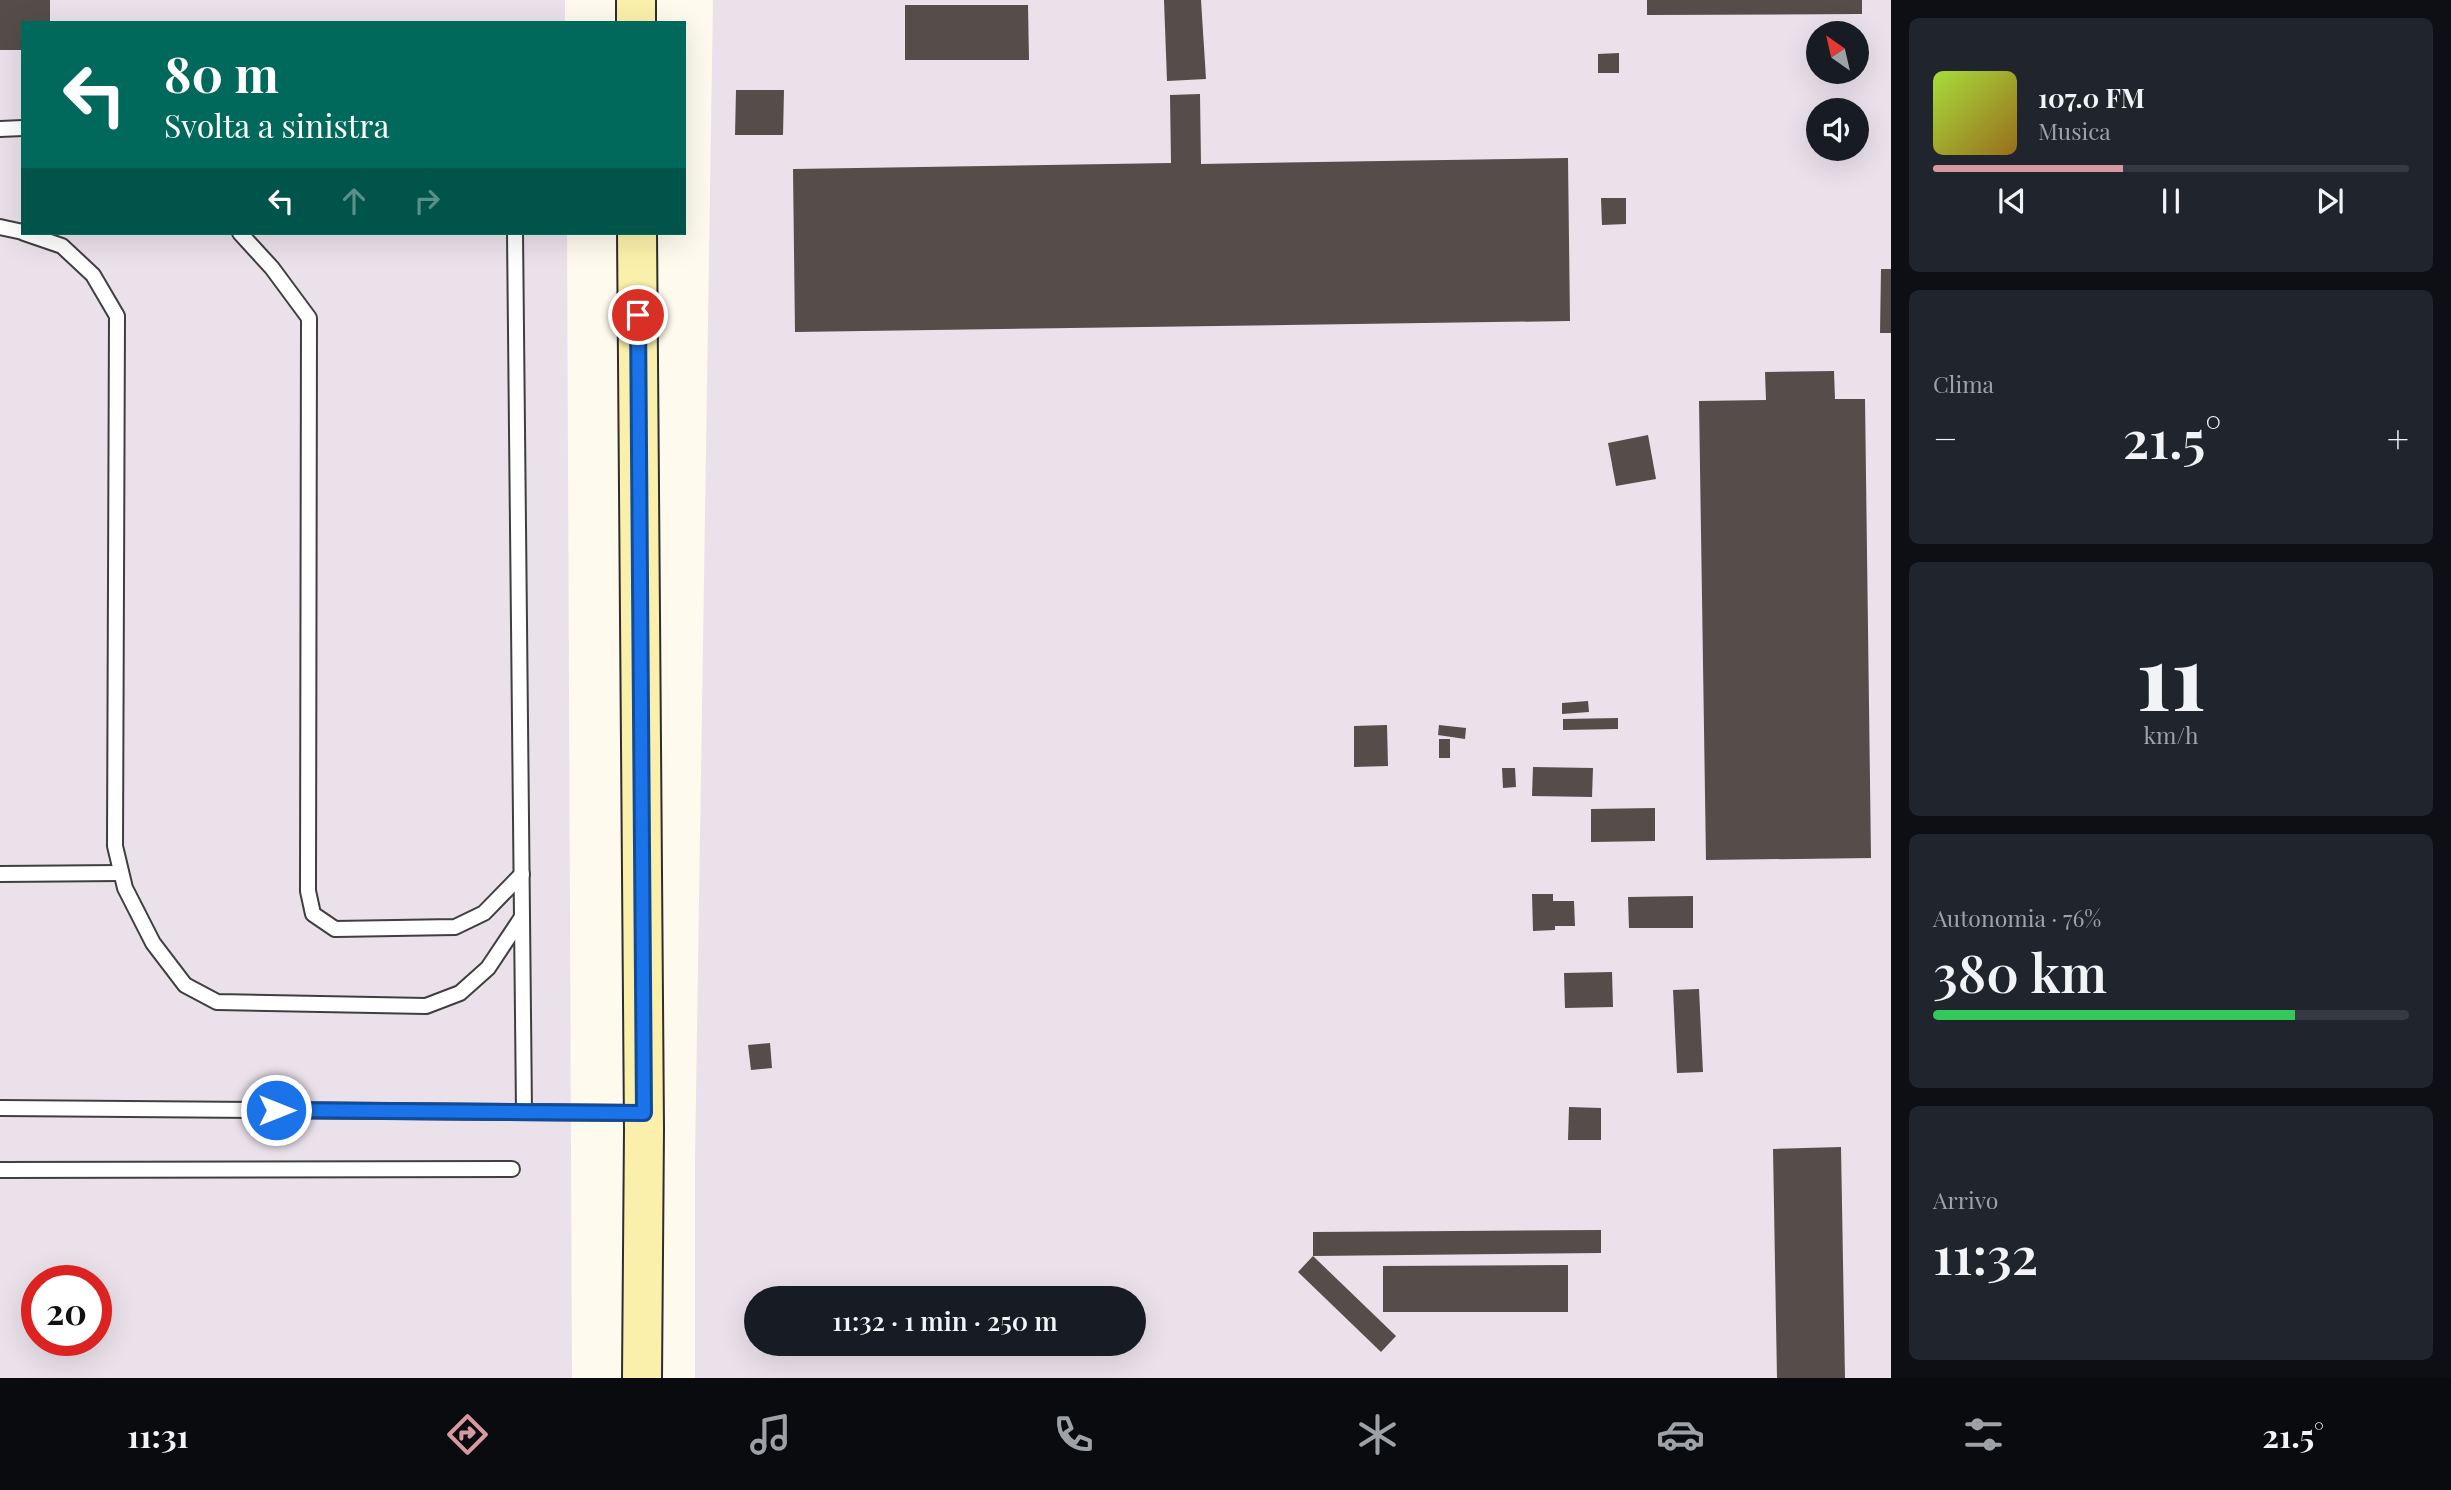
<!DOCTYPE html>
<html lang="it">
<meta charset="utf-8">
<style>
:root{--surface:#171b24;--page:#20242c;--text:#f1f3f6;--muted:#9ea1a6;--line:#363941;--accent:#d6999f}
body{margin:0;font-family:"Playfair Display",serif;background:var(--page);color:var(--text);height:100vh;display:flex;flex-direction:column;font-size:26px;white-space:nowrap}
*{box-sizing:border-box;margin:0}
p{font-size:23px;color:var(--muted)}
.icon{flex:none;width:38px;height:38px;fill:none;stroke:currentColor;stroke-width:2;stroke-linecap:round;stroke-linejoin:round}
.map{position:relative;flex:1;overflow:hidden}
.details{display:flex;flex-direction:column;gap:18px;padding:18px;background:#0d0f14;width:560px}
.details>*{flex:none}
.guide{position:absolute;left:21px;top:21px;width:665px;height:214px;border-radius:0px;box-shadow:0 7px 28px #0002;background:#00695c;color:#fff;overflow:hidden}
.needle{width:46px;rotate:326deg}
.tools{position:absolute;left:1806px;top:21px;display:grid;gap:14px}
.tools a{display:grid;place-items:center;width:63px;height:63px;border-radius:50%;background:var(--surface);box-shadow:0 7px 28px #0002;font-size:35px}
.speed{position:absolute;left:21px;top:1265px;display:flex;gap:14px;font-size:35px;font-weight:700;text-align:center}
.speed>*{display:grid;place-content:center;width:91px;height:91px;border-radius:50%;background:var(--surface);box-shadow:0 7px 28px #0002;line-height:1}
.speed .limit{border:10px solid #d22;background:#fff;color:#111}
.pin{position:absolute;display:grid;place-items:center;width:60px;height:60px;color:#fff;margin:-30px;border:4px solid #fff;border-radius:50%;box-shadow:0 2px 7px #0007}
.me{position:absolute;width:77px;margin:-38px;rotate:90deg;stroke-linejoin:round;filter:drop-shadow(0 0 5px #0008)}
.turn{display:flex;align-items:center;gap:24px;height:147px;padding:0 28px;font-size:32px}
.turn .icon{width:91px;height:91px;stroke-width:2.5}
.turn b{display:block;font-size:49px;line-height:60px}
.lanes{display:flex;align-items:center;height:66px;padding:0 28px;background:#0003;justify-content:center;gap:35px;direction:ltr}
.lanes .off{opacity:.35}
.big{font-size:52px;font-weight:600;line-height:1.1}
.details .card{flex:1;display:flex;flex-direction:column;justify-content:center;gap:10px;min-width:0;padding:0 24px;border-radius:10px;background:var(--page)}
.details .dial{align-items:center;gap:0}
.dial b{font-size:91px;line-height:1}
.song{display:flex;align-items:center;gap:21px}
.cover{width:84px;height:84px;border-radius:10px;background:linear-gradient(135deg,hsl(80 70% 55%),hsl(40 70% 35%))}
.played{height:7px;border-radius:4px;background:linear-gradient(90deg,var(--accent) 40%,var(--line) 40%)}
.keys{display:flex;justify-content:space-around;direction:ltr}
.heat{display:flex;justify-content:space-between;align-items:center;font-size:38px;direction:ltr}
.charge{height:10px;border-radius:5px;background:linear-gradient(90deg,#34c759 76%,var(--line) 0)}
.trip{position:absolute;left:744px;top:1286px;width:402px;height:70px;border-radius:35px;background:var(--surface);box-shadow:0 7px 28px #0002;font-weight:600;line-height:70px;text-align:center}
.menu{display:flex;height:112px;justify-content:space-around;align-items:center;background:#090b0e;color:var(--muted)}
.menu .icon{width:49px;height:49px}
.menu .active{color:var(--accent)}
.menu b{font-size:32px;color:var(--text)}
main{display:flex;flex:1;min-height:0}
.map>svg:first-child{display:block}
</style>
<main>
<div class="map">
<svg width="1891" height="1378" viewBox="0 0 1891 1378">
<rect width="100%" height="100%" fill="#fefaed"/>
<g fill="#eae1eb" fill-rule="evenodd">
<path d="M0,0H565V23H23V233H567L572,1378H0ZM37,1281H96V1340H37Z"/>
<path d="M713,0H1891V1378H695V1160ZM1818,33H1857V72H1818ZM1818,110H1857V149H1818ZM756,1298H1134V1344H756Z"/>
</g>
<g fill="#544d49">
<path d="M0,0H50V23H23V50H0Z"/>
<path d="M1164,0H1201L1206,79L1167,81Z"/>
<path d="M1647,0H1862V14L1647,15Z"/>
<path d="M905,5H1028L1029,60H905Z"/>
<path d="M1619,53V73H1598V54Z"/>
<path d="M736,90H784L783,135H735Z"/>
<path d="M1200,94L1201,164L1568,158L1570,321L795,332L793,169L1171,163L1170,95Z"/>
<path d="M1601,198H1626V224L1602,225Z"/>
<path d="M1881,269H1891V333H1880Z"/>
<path d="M1834,371L1835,399H1865L1871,858L1706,860L1699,401L1766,400L1765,372Z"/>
<path d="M1648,435L1656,479L1616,486L1608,443Z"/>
<path d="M1588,701L1589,712L1562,714V703Z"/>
<path d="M1618,718V729L1563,730V719Z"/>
<path d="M1387,725L1388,766L1354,767V726Z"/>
<path d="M1439,725L1466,728L1465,739L1438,735Z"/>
<rect x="1439" y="739" width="11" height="19"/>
<path d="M1533,767L1593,768L1592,797L1532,796Z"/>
<path d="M1502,768H1515L1516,787L1503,788Z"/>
<path d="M1655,808V841L1591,842V809Z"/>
<path d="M1532,894H1553V901H1574L1575,926H1555V930L1533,931Z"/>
<path d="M1693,896V928H1629L1628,897Z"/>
<path d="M1612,972L1613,1007L1565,1008L1564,973Z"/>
<path d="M1699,989L1703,1072L1677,1073L1673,990Z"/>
<path d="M770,1043L772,1068L751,1070L748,1045Z"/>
<path d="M1569,1107L1601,1108V1140H1568Z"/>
<path d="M1841,1147L1845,1378H1777L1773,1149Z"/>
<path d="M1601,1230V1253L1313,1256V1232Z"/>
<path d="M1313,1256L1396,1336L1381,1352L1298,1272Z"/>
<path d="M1568,1265V1312H1383V1266Z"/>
</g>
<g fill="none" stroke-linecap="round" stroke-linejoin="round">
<defs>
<g id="lane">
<path d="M0,129L23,128"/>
<path d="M0,227L23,232"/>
<path d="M24,233L62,246L93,275L117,316L115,846L125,888L153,943L185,985L217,1002L426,1006L460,993L488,968L522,917"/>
<path d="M240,233L272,268L309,318L308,891L313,914L335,929L455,927L484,913L522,874"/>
<path d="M515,233L524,1112"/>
<path d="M0,874L121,873"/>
<path d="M0,1108L643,1113"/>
<path d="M0,1170L512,1169"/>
</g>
<g id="secondary">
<path d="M636,0V23"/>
<path d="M637,233L644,1129L642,1378"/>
</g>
</defs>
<use href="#lane" stroke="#3f3f3f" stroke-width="18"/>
<use href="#secondary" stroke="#2e2e2e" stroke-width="42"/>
<use href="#lane" stroke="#fff" stroke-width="14"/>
<use href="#secondary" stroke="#fbf0ab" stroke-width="38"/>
</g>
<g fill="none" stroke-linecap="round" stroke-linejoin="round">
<defs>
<path id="route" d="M276,1110L644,1113L638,315"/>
</defs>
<use href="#route" stroke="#114b97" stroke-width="18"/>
<use href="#route" stroke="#1a73e8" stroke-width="12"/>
</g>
</svg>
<div class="tools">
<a><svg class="needle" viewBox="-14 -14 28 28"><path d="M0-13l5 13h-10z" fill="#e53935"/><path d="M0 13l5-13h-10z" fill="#9ea1a6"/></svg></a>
<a><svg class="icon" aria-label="sound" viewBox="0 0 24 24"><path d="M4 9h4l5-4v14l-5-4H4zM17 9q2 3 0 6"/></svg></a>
</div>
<div class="speed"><div class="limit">20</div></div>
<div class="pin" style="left:638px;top:315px;background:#d93025"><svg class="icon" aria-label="arrive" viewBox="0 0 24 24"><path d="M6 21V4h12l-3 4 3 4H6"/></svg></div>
<svg class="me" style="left:276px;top:1110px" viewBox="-20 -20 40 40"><circle r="17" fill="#1a73e8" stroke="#fff" stroke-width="3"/><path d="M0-11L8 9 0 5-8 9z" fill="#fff"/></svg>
<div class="trip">11:32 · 1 min · 250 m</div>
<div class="guide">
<div class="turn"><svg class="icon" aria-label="left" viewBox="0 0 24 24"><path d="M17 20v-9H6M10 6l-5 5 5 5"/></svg><div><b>80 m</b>Svolta a sinistra</div></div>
<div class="lanes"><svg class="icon" aria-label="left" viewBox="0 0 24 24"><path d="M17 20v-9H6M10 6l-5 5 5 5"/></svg><svg class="icon off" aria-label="ahead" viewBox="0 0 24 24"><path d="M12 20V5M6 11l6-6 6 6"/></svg><svg class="icon off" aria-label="right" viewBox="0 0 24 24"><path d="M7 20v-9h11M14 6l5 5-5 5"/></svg></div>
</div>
</div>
<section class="details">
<div class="card">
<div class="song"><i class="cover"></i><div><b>107.0 FM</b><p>Musica</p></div></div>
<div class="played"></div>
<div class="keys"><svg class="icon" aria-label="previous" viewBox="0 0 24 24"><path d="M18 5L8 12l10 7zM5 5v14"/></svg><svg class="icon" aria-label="pause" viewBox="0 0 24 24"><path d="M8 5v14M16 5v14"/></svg><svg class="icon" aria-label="next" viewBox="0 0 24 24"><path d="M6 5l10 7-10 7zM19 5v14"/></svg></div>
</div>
<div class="card"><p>Clima</p>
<div class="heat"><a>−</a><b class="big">21.5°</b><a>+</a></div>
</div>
<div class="card dial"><b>11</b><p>km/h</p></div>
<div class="card"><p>Autonomia · 76%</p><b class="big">380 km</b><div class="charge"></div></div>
<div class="card"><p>Arrivo</p><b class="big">11:32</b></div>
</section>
</main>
<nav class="menu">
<b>11:31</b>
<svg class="icon active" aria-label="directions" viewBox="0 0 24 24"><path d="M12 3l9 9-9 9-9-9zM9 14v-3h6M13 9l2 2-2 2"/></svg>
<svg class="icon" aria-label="music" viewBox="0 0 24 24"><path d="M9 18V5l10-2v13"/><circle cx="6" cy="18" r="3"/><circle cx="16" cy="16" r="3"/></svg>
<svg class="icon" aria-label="phone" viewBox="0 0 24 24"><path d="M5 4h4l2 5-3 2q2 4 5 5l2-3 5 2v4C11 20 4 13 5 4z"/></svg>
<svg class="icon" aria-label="climate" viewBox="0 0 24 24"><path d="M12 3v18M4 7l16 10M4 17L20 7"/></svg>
<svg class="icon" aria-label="car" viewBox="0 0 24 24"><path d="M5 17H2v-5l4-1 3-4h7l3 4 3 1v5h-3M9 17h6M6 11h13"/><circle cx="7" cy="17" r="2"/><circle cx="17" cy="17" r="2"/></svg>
<svg class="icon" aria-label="filters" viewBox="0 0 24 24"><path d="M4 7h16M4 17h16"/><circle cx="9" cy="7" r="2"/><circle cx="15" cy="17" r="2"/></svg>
<b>21.5°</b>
</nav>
